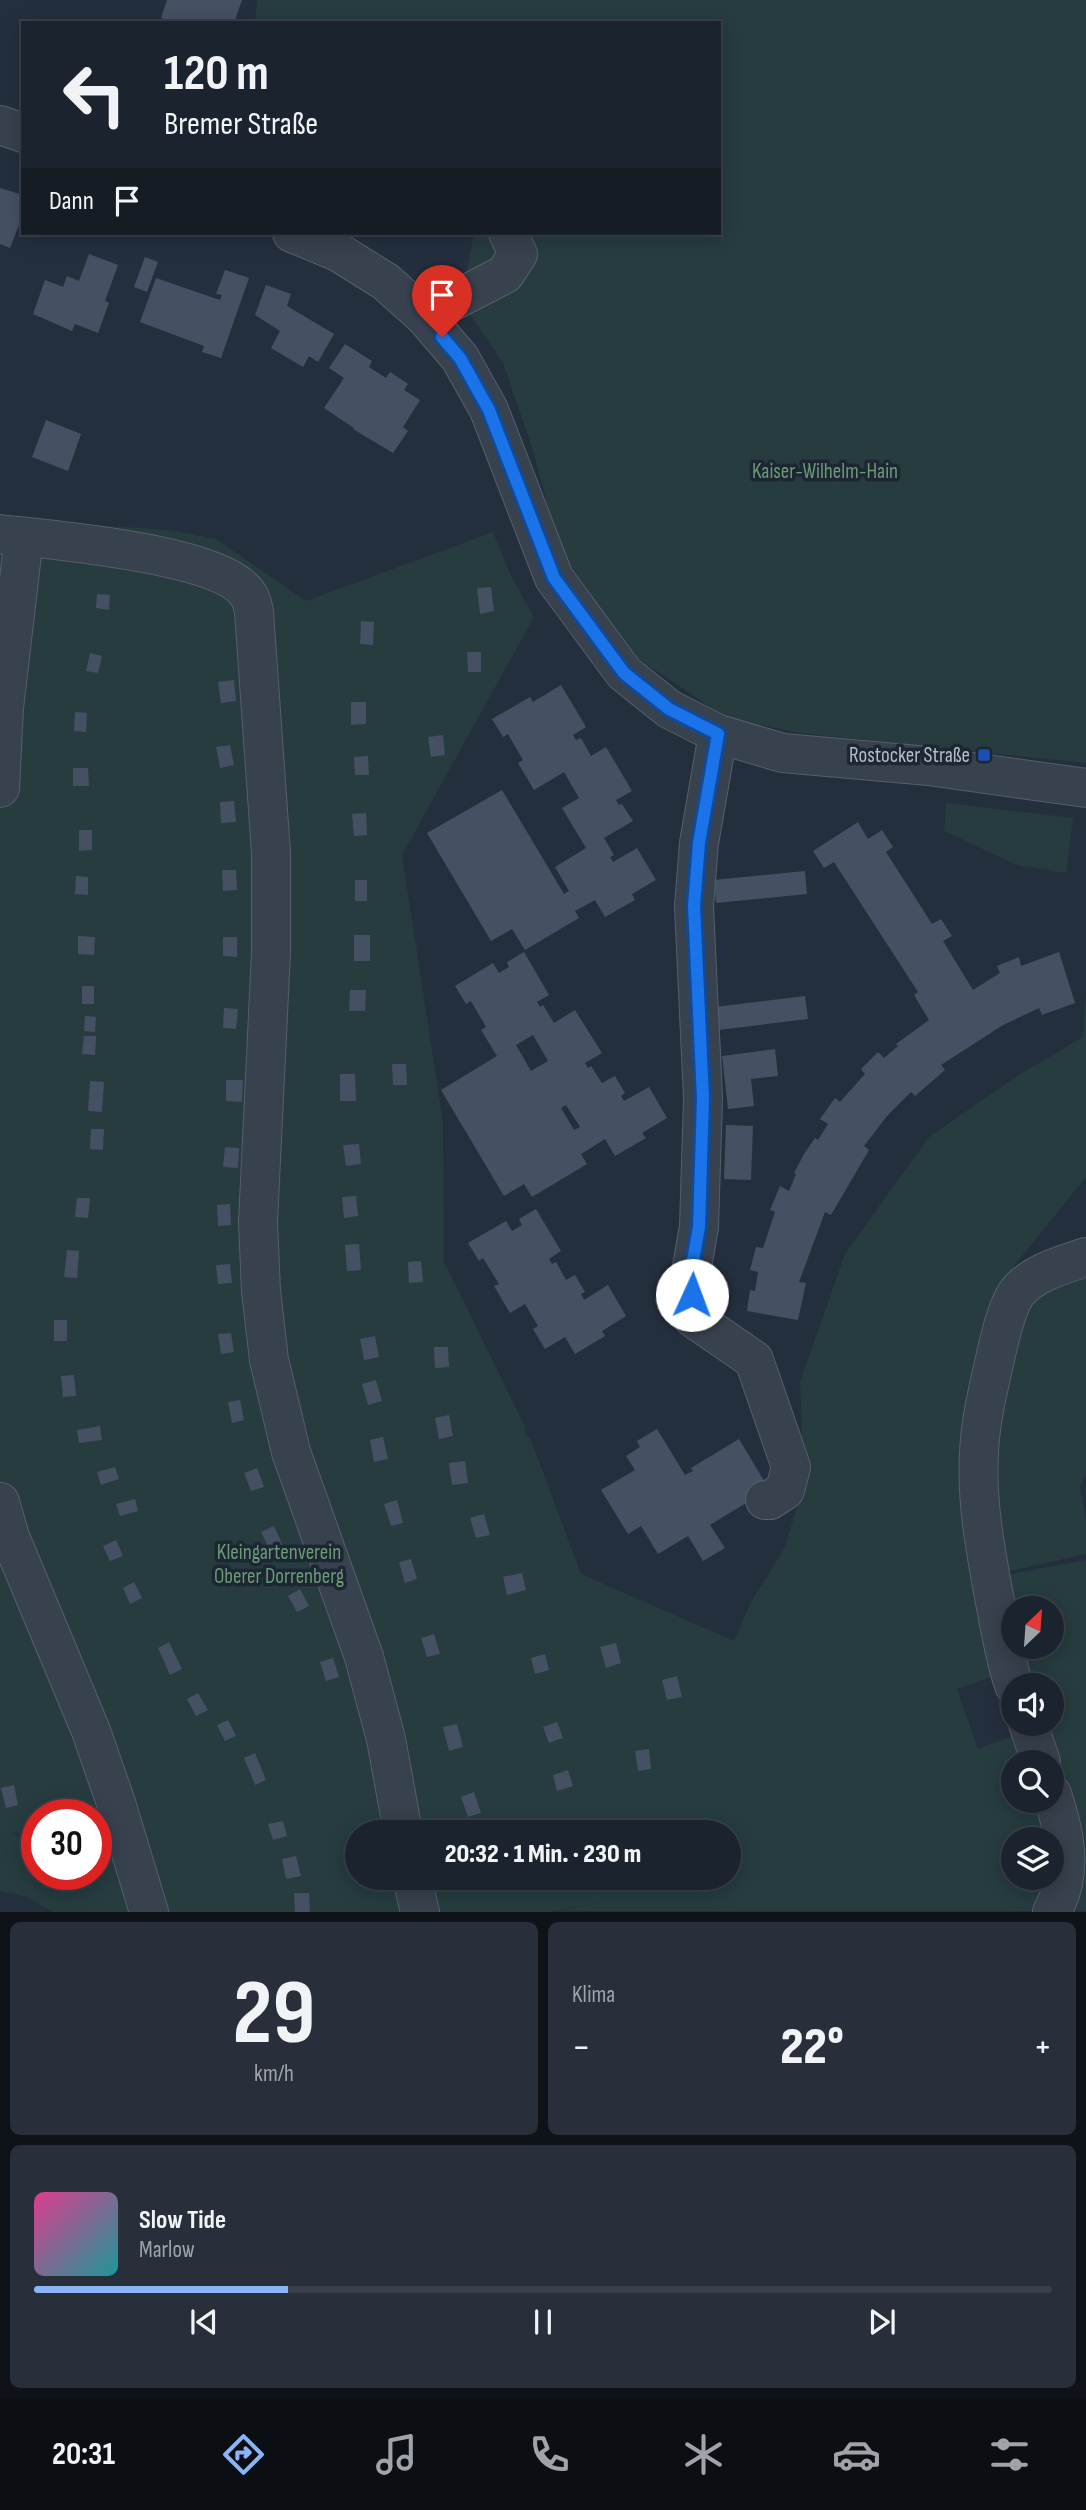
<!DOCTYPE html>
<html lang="de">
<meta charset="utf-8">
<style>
:root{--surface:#1b232e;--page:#282f3a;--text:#f1f3f6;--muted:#a0a4aa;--line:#39404a;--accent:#8ab4f8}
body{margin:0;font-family:"Sofia Sans Condensed",sans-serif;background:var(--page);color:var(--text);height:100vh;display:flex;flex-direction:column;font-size:26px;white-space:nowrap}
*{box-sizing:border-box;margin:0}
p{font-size:23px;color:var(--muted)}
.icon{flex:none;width:38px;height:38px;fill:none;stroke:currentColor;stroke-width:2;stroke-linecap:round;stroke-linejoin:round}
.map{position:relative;height:1912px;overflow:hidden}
.sheet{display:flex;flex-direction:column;gap:10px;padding:10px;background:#0f1319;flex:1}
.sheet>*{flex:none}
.banner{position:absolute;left:21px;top:21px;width:700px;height:214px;border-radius:0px;box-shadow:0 4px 18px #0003,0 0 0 2px var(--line);background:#1b232e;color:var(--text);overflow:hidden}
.needle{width:46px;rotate:25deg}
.controls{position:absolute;left:1001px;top:1596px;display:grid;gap:14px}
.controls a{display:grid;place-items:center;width:63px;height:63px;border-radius:50%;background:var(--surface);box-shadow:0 4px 18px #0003,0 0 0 2px var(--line);font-size:35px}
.speed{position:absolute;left:21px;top:1799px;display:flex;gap:14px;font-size:35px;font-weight:700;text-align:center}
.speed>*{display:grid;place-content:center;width:91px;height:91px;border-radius:50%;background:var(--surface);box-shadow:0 4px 18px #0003,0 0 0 2px var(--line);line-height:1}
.speed .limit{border:10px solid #d22;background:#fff;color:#111}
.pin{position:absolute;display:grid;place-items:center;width:60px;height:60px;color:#fff;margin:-72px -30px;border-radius:50% 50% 50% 0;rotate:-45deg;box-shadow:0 0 7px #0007}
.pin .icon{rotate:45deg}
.me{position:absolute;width:77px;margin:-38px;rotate:2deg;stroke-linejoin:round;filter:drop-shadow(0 0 5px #0008)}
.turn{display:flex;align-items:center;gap:24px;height:147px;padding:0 28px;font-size:32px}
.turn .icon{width:91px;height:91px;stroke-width:2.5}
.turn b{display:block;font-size:49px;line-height:60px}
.then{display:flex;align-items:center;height:66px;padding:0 28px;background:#0003;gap:14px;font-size:26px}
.big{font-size:52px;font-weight:800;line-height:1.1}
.sheet .card{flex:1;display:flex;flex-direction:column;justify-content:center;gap:10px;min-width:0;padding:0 24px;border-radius:10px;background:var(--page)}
.sheet .dial{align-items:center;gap:0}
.dial b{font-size:91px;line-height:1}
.song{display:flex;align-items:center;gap:21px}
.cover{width:84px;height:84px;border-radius:10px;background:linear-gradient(135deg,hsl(330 70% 55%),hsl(180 70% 35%))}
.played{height:7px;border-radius:4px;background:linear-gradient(90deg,var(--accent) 25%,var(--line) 25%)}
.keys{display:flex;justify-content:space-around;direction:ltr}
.heat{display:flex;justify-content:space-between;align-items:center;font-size:38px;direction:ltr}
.sheet .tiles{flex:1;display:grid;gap:10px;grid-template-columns:1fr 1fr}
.card:last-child{grid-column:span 2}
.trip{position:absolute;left:345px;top:1820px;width:396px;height:70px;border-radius:35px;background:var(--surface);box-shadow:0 4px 18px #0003,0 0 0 2px var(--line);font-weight:800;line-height:70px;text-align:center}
.tabs{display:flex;height:112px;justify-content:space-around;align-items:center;background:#0b0e12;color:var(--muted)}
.tabs .icon{width:49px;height:49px}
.tabs .selected{color:var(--accent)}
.tabs b{font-size:32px;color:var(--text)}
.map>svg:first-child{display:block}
</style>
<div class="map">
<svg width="1086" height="1912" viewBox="0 0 1086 1912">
<rect width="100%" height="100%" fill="#242f3e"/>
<g fill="#263c3f" fill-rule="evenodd">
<path d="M257,0H1086V763L799,733L725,717L636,657L588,592L566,559L549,510L532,447L503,363L461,301L474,233H719V23H255Z"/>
<path d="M0,514L46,522L169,530L216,539L306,601L493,532L511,576L534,617L402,855L443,1122L444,1261L525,1427V1433L531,1440L581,1574L734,1641L751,1602L785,1547L804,1483L800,1382L845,1254L929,1137L1017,1076L1083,1037L1086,991V1177L1014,1266L976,1427L1000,1576L1086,1560V1911H557L616,1900L548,1912H54L24,1896L0,1891ZM1013,1608H1052V1647H1013ZM1013,1669L1020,1685H1052V1724H1036L1037,1727L978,1749L957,1689ZM1013,1762H1052V1801H1013ZM37,1815H96V1825L107,1831L105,1839L96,1833V1874H37V1843L10,1832L37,1837ZM357,1832H728V1878H357ZM1013,1839H1052V1878H1013Z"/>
<path d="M946,803L1073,818L1066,873L1017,865L944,831Z"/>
<path d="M1086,1264V1474L1080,1487L1086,1520V1554L1006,1572L989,1468L1026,1299Z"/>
</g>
<g fill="#455162" fill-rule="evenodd">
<path d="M167,0H242L234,23H175L161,18Z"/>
<path d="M0,188L23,195V226L19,225L10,248L0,244Z"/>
<path d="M89,254L118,265L105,301L109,303L98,333L75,324L72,331L33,314L45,280L63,287L67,276L79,281Z"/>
<path d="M145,257L158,262L147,292L134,287Z"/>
<path d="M225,270L249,278L221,358L202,352L204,346L140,322L156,278L220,300L222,295L216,294Z"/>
<path d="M266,285L291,294L287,306L334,334L318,362L309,356L303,367L271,348L280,331L255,315Z"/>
<path d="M345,344L372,361L369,367L386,378L390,372L408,384L404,390L420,400L403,427L408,431L393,453L353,429L354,428L324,408L344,378L329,368Z"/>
<path d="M46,420L81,434L68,471L32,457Z"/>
<path d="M491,587L494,611L480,614L477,588Z"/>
<path d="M97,594L110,595L109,610L96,608Z"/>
<path d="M361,621L374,622L373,645L360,644Z"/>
<path d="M467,652H481V672H468Z"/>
<path d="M90,653L102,656L98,673L86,671Z"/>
<path d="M234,680L236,701L221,703L218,682Z"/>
<path d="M561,685L586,727L573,735L576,740L581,738L591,756L606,747L632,791L616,800L619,805L622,804L633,821L604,838L614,855L610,857L613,862L637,848L656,880L632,894L635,900L605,917L595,900L575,911L579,918L525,950L512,929L491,941L427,833L502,790L564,894L569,891L555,867L586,848L562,808L579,798L564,772L534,790L518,763L523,760L508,734L503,737L492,719L530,697L533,702Z"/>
<path d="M351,702H366V724L351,725Z"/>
<path d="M75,712L87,713L86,732L74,731Z"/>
<path d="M443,735L445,755L431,757L428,737Z"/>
<path d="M230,745L234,765L220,768L216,747Z"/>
<path d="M368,756L369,775H355L354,757Z"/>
<path d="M73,768H88L89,786H73Z"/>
<path d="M234,801L236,822L221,823L220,802Z"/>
<path d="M366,813L367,835L354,836L352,814Z"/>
<path d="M858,822L868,839L882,830L893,847L886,852L932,924L941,919L952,936L943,941L973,990L1000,973L997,966L1019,957L1021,966L1059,952L1075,1003L1042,1015L1039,1008L1003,1025L941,1065L945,1070L915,1096L911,1092L887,1116L864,1146L869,1150L831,1215L825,1212L799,1282L806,1283L798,1320L747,1311L750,1290L755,1291L758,1272L750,1270L756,1247L763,1248L775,1212L770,1210L780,1186L789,1191L796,1174L794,1173L804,1154L815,1138L818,1140L828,1124L820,1119L835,1098L840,1102L865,1074L861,1069L878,1052L884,1058L898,1046L896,1044L929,1020L914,995L918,992L834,862L824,868L813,851Z"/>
<path d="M79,830H92V850L79,851Z"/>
<path d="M222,870H236L237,890L223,891Z"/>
<path d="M805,871L807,894L716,903L714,880Z"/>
<path d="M76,876L88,877V895L75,894Z"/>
<rect x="355" y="880" width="12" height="21"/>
<rect x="354" y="935" width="16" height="26"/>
<path d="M78,936L95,937L94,955L78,954Z"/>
<path d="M223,937H237V957L223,956Z"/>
<path d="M524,952L549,995L537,1002L540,1007L543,1005L554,1023L575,1010L602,1053L585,1063L588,1068L591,1066L602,1083L615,1076L625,1093L621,1096L624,1101L649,1087L667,1118L642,1133L646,1138L615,1156L605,1139L581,1154L587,1164L532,1197L524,1184L504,1196L441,1090L497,1056L481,1030L486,1027L471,1001L466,1004L455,986L493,963L499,973L509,967L507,962ZM533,1035L548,1061L531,1071L516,1045ZM566,1105L580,1127L574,1130L561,1108Z"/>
<rect x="82" y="986" width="12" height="18"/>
<path d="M350,990H366L365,1011H349Z"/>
<path d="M805,996L808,1019L718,1030L715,1007Z"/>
<path d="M224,1008L238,1009L236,1029L223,1028Z"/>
<path d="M85,1016L96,1017L95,1032L84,1031Z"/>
<path d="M84,1036H96L95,1055L82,1054Z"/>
<path d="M775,1049L778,1076L751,1079L754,1106L728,1109L722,1056Z"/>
<path d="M392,1064H406L407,1085H393Z"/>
<path d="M340,1074H355L356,1101H340Z"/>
<path d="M226,1080H243L242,1102L226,1101Z"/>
<path d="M90,1081L104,1082L102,1112L88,1111Z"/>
<path d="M726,1125L753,1126L751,1180L724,1179Z"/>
<path d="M91,1129H104L103,1150L90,1149Z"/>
<path d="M359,1144L361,1164L346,1166L343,1145Z"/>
<path d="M225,1147L239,1148L238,1168L223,1167Z"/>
<path d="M356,1196L358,1216L344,1218L342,1197Z"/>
<path d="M77,1198H90L88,1218L75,1217Z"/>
<path d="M230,1204L231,1225L218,1226L217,1205Z"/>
<path d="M536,1209L561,1251L549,1259L552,1264L556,1262L566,1280L575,1275L585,1292L581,1294L584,1300L608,1285L626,1316L602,1331L605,1336L575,1354L565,1337L545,1349L533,1329L538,1326L525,1304L510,1313L494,1286L499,1284L483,1258L479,1261L468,1243L506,1221L512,1231L522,1225L519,1219Z"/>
<path d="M359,1244L361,1270L347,1271L345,1245Z"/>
<path d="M67,1250L79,1251L77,1278L64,1277Z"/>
<path d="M421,1261L423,1282L409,1283L408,1262Z"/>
<path d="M230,1264L232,1283L218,1284L216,1265Z"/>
<rect x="54" y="1320" width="13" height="21"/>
<path d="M231,1333L234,1352L221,1354L218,1334Z"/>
<path d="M375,1336L379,1357L364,1360L360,1339Z"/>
<path d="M434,1347H448L449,1367L435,1368Z"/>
<path d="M74,1375L76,1396L63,1397L61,1376Z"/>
<path d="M376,1380L382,1401L368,1405L362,1384Z"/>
<path d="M240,1400L244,1420L232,1423L228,1402Z"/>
<path d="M449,1415L453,1436L439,1439L435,1418Z"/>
<path d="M100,1426L102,1440L79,1443L77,1430Z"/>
<path d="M657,1429L685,1475L693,1471L691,1468L739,1439L769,1489L710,1525L725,1548L703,1561L688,1536L658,1554L641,1526L628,1534L601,1490L635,1470L626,1456L640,1447L637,1441Z"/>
<path d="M383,1437L388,1459L374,1462L370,1440Z"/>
<path d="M465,1461L468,1483L452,1485L449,1463Z"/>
<path d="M115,1467L119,1479L101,1485L97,1472Z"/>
<path d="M257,1468L264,1487L251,1491L244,1473Z"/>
<path d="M135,1499L138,1511L120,1516L116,1504Z"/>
<path d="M397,1500L403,1523L391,1526L384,1504Z"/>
<path d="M484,1514L490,1535L476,1538L470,1518Z"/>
<path d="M274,1526L283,1546L271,1552L261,1532Z"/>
<path d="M116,1540L123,1556L110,1561L103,1546Z"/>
<path d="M411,1559L417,1579L405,1583L399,1562Z"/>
<path d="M522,1573L526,1590L507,1595L503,1577Z"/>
<path d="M134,1582L142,1598L130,1604L123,1588Z"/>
<path d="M300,1589L309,1606L297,1612L288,1596Z"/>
<path d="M434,1634L440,1654L427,1657L421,1638Z"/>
<path d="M169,1642L182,1669L170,1675L158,1648Z"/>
<path d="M616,1643L621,1663L606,1668L600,1647Z"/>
<path d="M545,1654L549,1670L535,1674L531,1658Z"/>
<path d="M333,1658L339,1677L326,1681L320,1662Z"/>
<path d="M677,1676L682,1697L667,1700L662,1680Z"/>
<path d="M198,1693L208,1710L196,1716L187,1699Z"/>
<path d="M228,1720L236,1736L225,1741L217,1725Z"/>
<path d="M557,1722L563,1738L549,1743L543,1727Z"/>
<path d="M457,1724L463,1747L449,1751L443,1727Z"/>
<path d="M649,1749L651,1769L638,1771L635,1751Z"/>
<path d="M255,1753L266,1780L255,1785L244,1758Z"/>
<path d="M568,1770L573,1786L557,1791L553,1775Z"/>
<path d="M14,1785L18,1805L6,1808L1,1788Z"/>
<path d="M474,1792L481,1813L468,1817L461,1797Z"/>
<path d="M283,1821L287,1836L273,1840L268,1824Z"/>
<path d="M296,1856L301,1876L286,1879L282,1859Z"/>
<path d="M488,1878H508L509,1881L491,1887Z"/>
<path d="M294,1893H309L310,1912H295Z"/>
</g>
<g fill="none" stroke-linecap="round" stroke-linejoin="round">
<defs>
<g id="minor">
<path d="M0,125L23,133"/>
<path d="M292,233L338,252L386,282L424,316L460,358L489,410L554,578L624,673L669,709L718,734L783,753L929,766L1086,788"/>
<path d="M424,316L505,274L518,254L508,233"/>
<path d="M0,534C50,540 224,553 249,596C252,601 253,607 254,612L271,853V952L258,1222L261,1291L269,1360L291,1452L364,1657L386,1739L403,1832"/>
<path d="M718,734L699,843L694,906L703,1098L699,1227L690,1278L693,1318L754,1360L791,1467L785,1490L770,1500H765"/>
<path d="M0,788L4,708L24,537"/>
<path d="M0,1502L10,1537L91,1731L116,1803L149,1912"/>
<path d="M1014,1685C1005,1660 1001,1633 996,1607C987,1558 976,1505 979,1454C980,1422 988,1390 995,1359C999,1341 1006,1309 1016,1294C1031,1273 1063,1265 1086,1257"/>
<path d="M1028,1724L1041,1762"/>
<path d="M1052,1794C1065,1833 1074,1873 1052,1912"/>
<path d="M412,1878L420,1912"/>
</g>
</defs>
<use href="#minor" stroke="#565f6c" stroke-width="40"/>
<use href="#minor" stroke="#38414e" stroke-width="38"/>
</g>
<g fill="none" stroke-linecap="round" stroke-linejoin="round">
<defs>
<path id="route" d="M442,337L460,358L489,410L554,578L624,673L669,709L718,734L699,843L694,906L703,1098L699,1227L690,1278L692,1295"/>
</defs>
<use href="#route" stroke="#114b97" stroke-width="18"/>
<use href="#route" stroke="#1a73e8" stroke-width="12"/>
</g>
<rect fill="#1a4fb4" stroke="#1d2633" stroke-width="2.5" x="977" y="748" width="14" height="14" rx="3.5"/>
<g text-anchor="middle" stroke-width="7" stroke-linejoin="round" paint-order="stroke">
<g font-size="21" fill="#6b9a76" stroke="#1d2633">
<text x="825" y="478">Kaiser-Wilhelm-Hain</text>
<text x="279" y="1559">Kleingartenverein<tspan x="279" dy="24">Oberer Dorrenberg</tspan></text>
</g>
<g font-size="21" fill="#b4bcc9" stroke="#1d2633" text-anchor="end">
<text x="970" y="762">Rostocker Straße</text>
</g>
</g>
</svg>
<div class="controls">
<a><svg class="needle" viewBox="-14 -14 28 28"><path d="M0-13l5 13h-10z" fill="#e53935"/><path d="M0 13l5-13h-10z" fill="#a0a4aa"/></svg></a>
<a><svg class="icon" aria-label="sound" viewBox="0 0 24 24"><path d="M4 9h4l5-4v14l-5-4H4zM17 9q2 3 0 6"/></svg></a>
<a><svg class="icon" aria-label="search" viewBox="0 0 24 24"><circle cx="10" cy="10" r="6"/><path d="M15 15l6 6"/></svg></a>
<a><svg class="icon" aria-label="layers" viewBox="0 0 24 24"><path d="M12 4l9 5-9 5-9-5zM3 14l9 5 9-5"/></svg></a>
</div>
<div class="speed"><div class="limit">30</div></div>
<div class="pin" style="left:442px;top:337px;background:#d93025"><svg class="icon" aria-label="arrive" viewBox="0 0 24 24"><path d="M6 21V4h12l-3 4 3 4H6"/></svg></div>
<svg class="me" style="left:692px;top:1295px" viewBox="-20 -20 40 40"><circle r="19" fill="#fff"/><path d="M0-13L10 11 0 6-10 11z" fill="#1a73e8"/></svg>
<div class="trip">20:32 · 1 Min. · 230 m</div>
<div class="banner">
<div class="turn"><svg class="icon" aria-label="left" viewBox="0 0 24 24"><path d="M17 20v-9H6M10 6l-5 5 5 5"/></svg><div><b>120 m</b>Bremer Straße</div></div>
<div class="then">Dann<svg class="icon" aria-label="arrive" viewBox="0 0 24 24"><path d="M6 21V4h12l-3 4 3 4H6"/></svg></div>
</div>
</div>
<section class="sheet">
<div class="tiles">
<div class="card dial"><b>29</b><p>km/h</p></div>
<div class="card"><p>Klima</p>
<div class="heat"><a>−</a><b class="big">22°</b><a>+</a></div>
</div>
<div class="card">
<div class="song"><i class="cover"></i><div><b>Slow Tide</b><p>Marlow</p></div></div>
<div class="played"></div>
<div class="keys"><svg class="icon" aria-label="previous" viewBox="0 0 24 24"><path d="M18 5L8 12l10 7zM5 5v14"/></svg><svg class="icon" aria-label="pause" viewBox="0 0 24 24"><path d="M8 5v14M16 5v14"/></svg><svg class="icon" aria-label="next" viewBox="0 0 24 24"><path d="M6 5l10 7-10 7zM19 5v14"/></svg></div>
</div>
</div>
</section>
<nav class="tabs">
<b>20:31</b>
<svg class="icon selected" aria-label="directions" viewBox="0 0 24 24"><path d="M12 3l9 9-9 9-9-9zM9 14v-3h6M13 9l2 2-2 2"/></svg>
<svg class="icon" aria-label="music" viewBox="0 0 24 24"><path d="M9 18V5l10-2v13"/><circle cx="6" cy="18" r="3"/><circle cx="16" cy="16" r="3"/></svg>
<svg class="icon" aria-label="phone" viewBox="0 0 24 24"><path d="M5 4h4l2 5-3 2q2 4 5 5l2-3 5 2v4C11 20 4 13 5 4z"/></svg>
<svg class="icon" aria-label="climate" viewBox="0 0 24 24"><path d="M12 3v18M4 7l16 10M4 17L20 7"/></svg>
<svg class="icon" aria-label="car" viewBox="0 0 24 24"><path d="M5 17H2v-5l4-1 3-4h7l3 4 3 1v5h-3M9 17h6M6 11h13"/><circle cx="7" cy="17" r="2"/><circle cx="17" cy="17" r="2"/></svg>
<svg class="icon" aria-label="filters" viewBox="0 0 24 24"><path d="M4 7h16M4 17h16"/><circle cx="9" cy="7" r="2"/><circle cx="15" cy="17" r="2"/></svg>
</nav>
